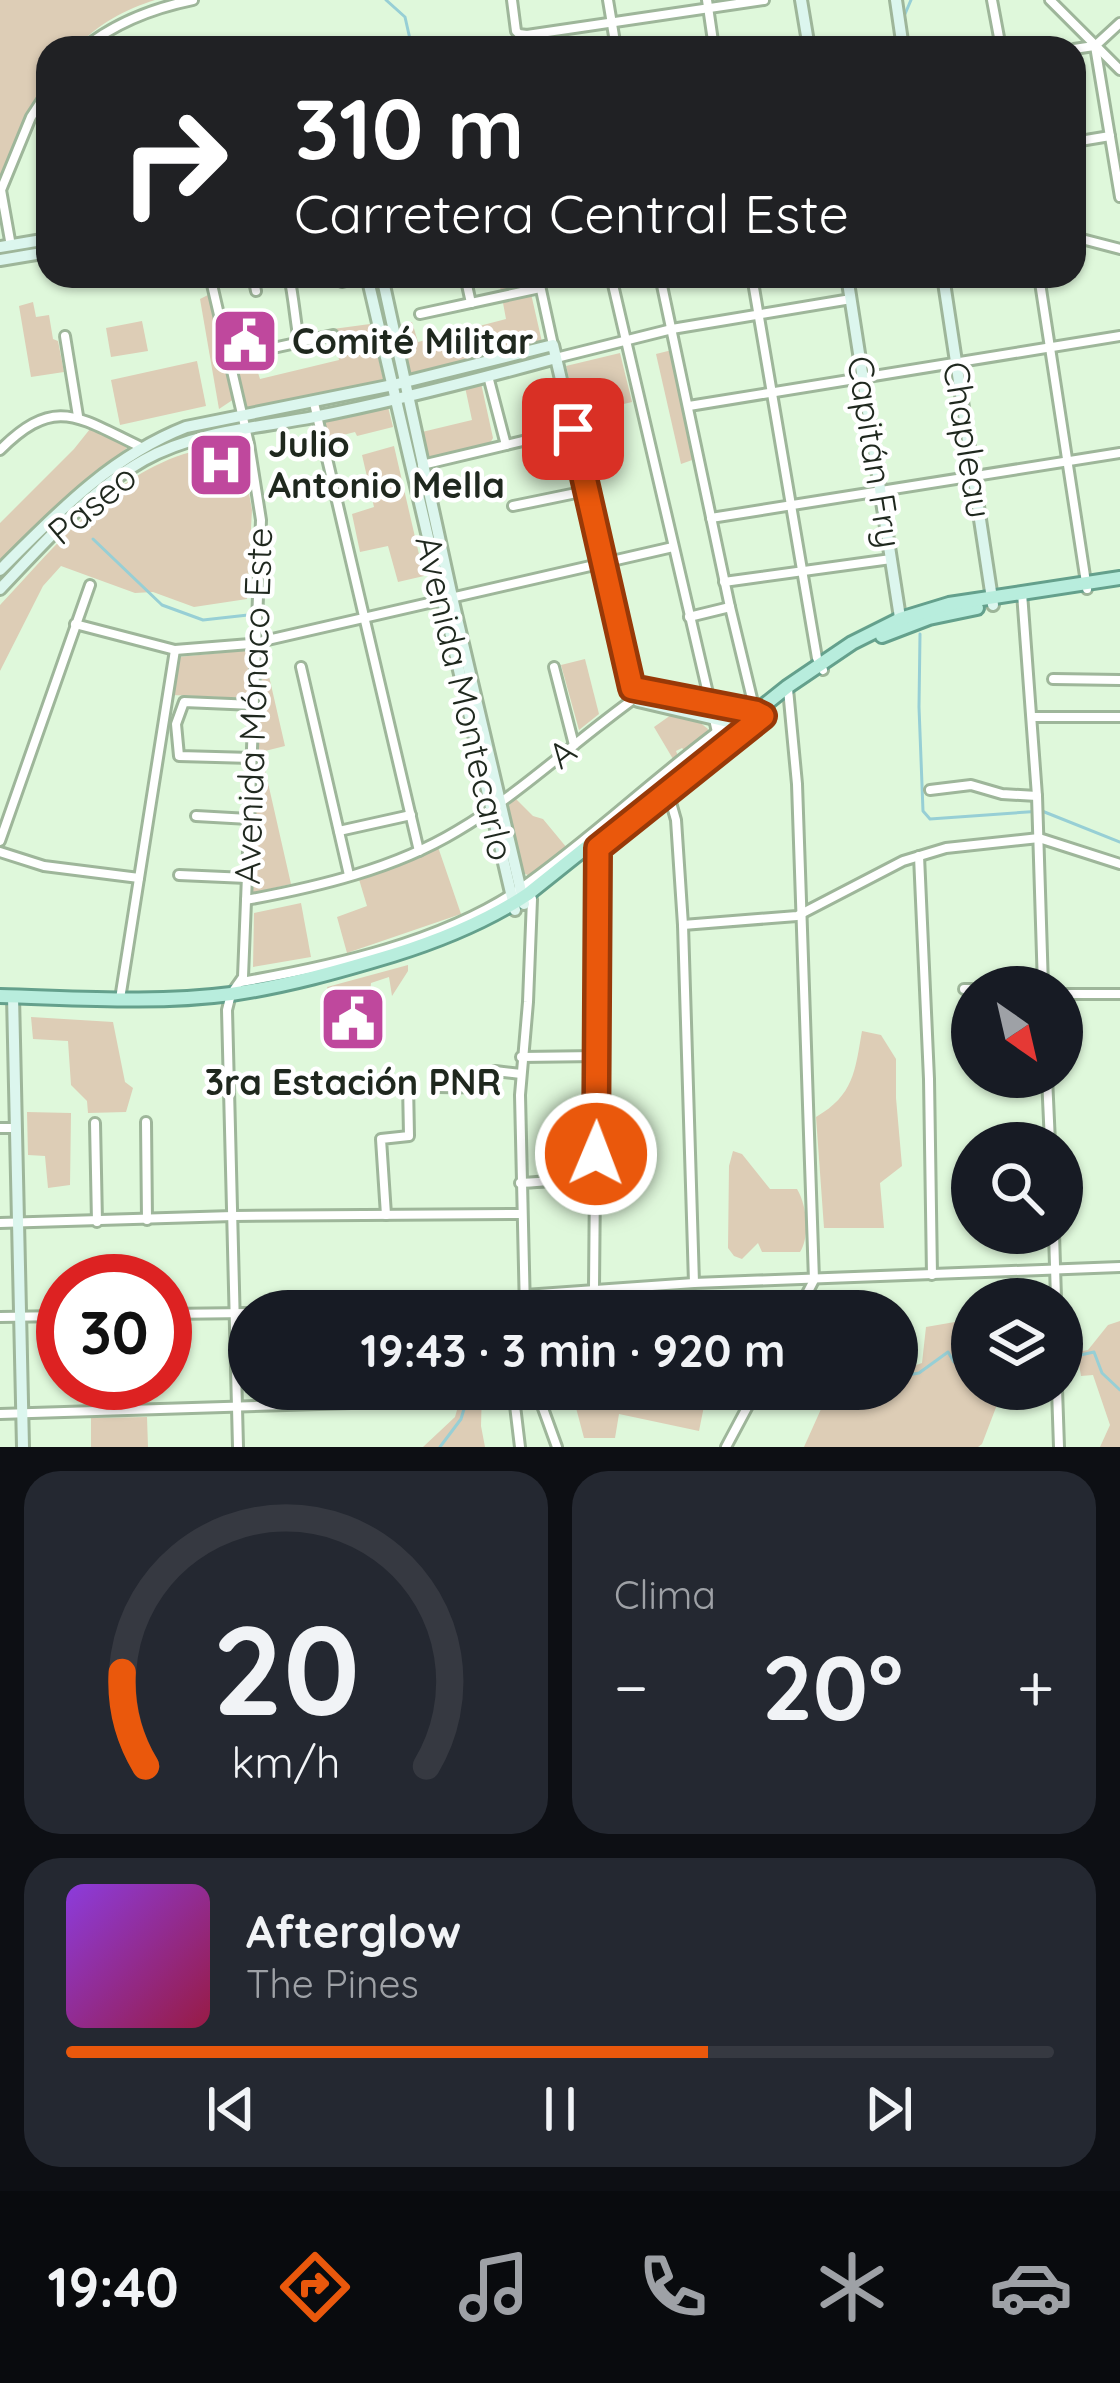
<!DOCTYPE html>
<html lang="es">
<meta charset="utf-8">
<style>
:root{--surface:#171b24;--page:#242831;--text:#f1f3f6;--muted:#9ea1a6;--line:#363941;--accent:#ea580c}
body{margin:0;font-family:Quicksand,sans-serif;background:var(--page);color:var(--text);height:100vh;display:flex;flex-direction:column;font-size:45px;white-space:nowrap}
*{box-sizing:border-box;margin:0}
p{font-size:39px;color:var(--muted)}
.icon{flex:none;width:66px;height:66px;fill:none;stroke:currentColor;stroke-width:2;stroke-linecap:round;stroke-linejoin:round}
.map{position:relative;height:1447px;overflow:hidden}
.details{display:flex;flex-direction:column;gap:24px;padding:24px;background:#0d0f14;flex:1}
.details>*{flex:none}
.banner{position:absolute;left:36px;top:36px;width:1050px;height:252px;border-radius:36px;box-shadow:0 3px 9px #0004;background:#202124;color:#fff;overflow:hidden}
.needle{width:78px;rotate:146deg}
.controls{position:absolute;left:951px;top:966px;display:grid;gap:24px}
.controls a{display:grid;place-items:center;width:132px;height:132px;border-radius:50%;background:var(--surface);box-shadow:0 3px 9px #0004;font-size:60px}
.speed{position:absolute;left:36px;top:1254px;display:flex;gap:24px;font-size:60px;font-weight:700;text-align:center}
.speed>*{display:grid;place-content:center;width:156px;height:156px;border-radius:50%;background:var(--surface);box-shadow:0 3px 9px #0004;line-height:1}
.speed .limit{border:18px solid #d22;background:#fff;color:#111}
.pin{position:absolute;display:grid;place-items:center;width:102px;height:102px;color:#fff;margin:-51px;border-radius:24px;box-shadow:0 6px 18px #0006}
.me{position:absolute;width:132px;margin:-66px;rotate:1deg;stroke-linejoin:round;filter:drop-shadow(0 0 9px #0008)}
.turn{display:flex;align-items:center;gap:42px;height:252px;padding:0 60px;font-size:54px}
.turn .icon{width:156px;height:156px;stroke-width:2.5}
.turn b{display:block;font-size:84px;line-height:102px}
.big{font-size:90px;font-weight:700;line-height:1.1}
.details .widget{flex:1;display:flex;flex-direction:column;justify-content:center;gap:18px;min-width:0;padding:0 42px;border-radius:36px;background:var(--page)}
.details .dial{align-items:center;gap:0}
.dial svg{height:312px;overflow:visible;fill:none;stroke:var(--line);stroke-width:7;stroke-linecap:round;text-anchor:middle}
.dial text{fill:var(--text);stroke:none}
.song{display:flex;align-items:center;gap:36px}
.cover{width:144px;height:144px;border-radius:18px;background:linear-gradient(135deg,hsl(270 70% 55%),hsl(340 70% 35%))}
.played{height:12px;border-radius:6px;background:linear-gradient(90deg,var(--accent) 65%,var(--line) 65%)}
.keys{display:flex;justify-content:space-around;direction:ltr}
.heat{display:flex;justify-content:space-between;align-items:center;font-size:66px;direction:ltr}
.details .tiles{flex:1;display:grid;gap:24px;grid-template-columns:1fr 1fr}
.widget:last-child{grid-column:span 2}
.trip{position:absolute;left:228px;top:1290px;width:690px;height:120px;border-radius:60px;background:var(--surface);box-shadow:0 3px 9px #0004;font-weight:700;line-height:120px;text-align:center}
.tab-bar{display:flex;height:192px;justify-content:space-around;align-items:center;background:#090b0e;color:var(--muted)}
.tab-bar .icon{width:84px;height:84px}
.tab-bar .current{color:var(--accent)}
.tab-bar b{font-size:54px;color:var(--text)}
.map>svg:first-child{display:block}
</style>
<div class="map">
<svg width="1120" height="1447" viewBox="0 0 1120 1447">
<rect width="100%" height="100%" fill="#dff8db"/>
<g fill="#ddcdb6">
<path d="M0,0H155C126,9 96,25 76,48H48V89L21,130L0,183Z"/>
<path d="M498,276H527L542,342L410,376L398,325L412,322L418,342L506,319Z"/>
<path d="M210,294L234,399L219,409L200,299Z"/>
<path d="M33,302L36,317L49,315L53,339L58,341L64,372L31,377L19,306Z"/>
<path d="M142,321L148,351L111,357L106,328Z"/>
<path d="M370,324L384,382L247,410L237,364L254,360L260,379L339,360L333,329Z"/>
<path d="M672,350L695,459L681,464L656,354Z"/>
<path d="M620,353L632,402L578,415L566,366Z"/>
<path d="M197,361L206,406L120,425L111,380Z"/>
<path d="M481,383L493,438L489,445L429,458L422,432L472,420L465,387Z"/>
<path d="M388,407L393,427L357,436L355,432L327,439L324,421Z"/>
<path d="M90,429L128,447L89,479L0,564V523L74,449Z"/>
<path d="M394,446L424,576L398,582L388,546L360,552L352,514L374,507L362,455Z"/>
<path d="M199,450L204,487L247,482L252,510L247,599L194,607L153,592L135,593L61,566L43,586L0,671V605C57,545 115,469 199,450Z"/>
<path d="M250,650L249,698L171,695L178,657Z"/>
<path d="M263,650L285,746L261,752L291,884L252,893Z"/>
<path d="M585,659L599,714L579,730L561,665Z"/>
<path d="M671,715L698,721L708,729L707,733L685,751L682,748L676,751L678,756L673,759L654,727Z"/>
<path d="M515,798L533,816L543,819L567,848L530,876L521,872L507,808Z"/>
<path d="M438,847L461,914L347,953L337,917L367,906L358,876L396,866Z"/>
<path d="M301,903L311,957L253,967L254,913Z"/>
<path d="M408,965V971L392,996L389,977L371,983L370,995L329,994L327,987Z"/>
<path d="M31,1017L113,1022L125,1082L133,1088L126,1112L88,1113L87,1101L71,1085L68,1041L33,1039Z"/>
<path d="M862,1031L881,1035L896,1059V1098L902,1166L880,1183L884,1228H824L816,1117C854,1095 855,1071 862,1031Z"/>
<path d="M27,1112L71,1113L70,1185L48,1188L45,1156L28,1155Z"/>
<path d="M733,1151L742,1154L770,1189H797C807,1205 810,1237 800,1252H762L758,1243L742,1259L734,1256L728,1248L729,1166Z"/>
<path d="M972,1319V1389H1003L982,1444L978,1447H804L830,1389H897V1357L908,1368L922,1363L926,1327Z"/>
<path d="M1120,1321V1447H1100L1110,1425L1093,1375L1081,1376L1077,1352L1088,1350L1108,1325Z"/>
<path d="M463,1389H482L481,1426L485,1447H423L455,1417Z"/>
<path d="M571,1389H699L706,1396L699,1431L619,1414L615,1438H584Z"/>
<path d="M147,1417L148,1447H91V1418Z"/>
</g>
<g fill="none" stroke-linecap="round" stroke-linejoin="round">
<g stroke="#97cfd5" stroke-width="3">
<path d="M386,0L405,17L412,48"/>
<path d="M905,14L911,0"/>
<path d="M93,539L162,605L203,620L248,615"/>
<path d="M920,634L919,707L923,811L930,819L1042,811L1120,842"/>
<path d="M1062,1359L1094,1352L1102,1373L1120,1390"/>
<path d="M897,1377L919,1373L948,1352L954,1362L963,1352L972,1361"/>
<path d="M440,1447L461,1419L470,1389"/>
</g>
<defs>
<g id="street">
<path d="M512,0L516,31L519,34L527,35L764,0"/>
<path d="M608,0L616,48"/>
<path d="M707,0L714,48"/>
<path d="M992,0L1001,48"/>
<path d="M1050,0L1120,70"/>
<path d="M1095,46L1120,197"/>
<path d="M1095,46L1120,23"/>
<path d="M84,48C115,23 154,8 193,0"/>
<path d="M1074,49L1094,46"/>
<path d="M1074,142L1110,136"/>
<path d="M1074,237L1120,249"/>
<path d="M11,246L1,190L31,117L48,91"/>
<path d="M210,276L249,444L261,520L243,977L231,994L227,1010L238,1447"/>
<path d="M253,276L256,291"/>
<path d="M289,276C294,299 295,319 299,341"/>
<path d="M330,276L342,282L367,276"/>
<path d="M465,276L471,303"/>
<path d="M538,276L553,345"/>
<path d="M611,276L717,732"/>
<path d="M660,276L730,607L755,711"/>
<path d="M752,276L817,658L823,670"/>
<path d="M1039,276L1087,589"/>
<path d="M420,314L540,288"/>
<path d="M65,336L78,416"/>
<path d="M231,357L333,335"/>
<path d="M556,358L672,329L851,299"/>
<path d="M488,376L506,445"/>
<path d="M314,403L419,851"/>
<path d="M689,406L1120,336"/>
<path d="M0,450C56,394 79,418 141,447"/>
<path d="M422,465L573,429"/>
<path d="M513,506L586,491"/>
<path d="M711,518L1120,453"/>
<path d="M724,582L891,559"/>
<path d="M1022,593L1037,796L1043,987"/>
<path d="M689,617L730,607"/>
<path d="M75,624L175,650L250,644L673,547"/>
<path d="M301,667L349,875"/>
<path d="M554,667L574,745"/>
<path d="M1053,679L1120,680"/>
<path d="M788,689L797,784L814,1280L798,1311"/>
<path d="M1032,717H1120"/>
<path d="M252,758L179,756L176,724L184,702L254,705"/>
<path d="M666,785L676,820L683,925L694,1283"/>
<path d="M930,790L971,785L1002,794L1037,796"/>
<path d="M196,816L249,819"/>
<path d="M339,831L411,815"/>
<path d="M0,841L90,585"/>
<path d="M0,852L44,866L139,878"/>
<path d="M919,856L929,1079L932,1275"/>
<path d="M179,875L247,878"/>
<path d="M246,900C317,887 394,869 457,831C520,794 575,741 635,698"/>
<path d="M683,925L797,916L903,861L946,848L1039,838L1120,864"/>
<path d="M241,982C333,966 442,942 520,889C593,838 657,775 729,723"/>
<path d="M964,989H972"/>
<path d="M1062,994H1120"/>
<path d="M120,999L175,650"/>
<path d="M521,1057L598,1056"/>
<path d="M1047,1077L1050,1143"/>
<path d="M439,1087C465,1087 476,1092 495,1071L521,1074"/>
<path d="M146,1122L147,1220"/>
<path d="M95,1123L97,1222"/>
<path d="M0,1128H16"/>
<path d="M520,1183C550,1181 579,1183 596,1155"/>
<path d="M386,1215L381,1139L409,1136L408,1083"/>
<path d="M0,1223L233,1216L522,1214"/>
<path d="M1054,1233L1056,1299"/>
<path d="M594,1288L598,848L595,842"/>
<path d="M525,1295L694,1283L1120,1267"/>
<path d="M312,1311L525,1302"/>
<path d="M525,1311L520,1095L528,1002L532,899"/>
<path d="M165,1314L249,1313"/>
<path d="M0,1317L63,1316"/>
<path d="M513,1389L520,1447"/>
<path d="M536,1389L557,1447"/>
<path d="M1057,1389L1059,1447"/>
<path d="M0,1414L449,1400"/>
<path d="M726,1447L757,1389"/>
</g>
<g id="secondary">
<path d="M801,0L809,48"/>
<path d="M896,0L903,48"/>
<path d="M0,247L48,239"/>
<path d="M0,260L48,252"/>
<path d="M367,276L515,910"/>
<path d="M382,276L452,597L524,904"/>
<path d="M847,276L901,624"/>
<path d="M943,276L993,605"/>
<path d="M0,570C57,513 110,457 186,427L393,385L553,345L635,698L638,701L749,727"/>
<path d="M0,589C44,543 89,491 144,460C196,431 257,428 314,417C395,401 476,380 556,358"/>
<path d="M632,688L755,712L763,716"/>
<path d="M13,996L23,1447"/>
</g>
<g id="primary">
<path d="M882,636L929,618L977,608"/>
<path d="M0,996C76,998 155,1004 231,994C287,986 340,971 393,955C441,940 486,922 528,894L787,687L852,643L900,619L949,604L1120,578"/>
</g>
</defs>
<use href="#street" stroke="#9eb69a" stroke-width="14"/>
<use href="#secondary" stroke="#9eb69a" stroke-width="16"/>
<use href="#primary" stroke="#64a08c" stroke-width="18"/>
<use href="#street" stroke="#fff" stroke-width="8"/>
<use href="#secondary" stroke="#dcf6ee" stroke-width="10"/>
<use href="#primary" stroke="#b8eddd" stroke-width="12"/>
</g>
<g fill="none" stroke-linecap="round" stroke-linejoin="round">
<defs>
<path id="route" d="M573,429L632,688L755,712L763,716L598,848L596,1154"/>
</defs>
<use href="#route" stroke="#983908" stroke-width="30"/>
<use href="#route" stroke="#ea580c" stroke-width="21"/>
</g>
<defs>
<symbol id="civic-square" viewBox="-11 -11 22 22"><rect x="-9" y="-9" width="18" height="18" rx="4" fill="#bf489d" stroke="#fff"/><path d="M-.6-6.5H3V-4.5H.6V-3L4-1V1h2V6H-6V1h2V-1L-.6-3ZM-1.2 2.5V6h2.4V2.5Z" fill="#fff"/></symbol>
<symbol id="hospital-square" viewBox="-11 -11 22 22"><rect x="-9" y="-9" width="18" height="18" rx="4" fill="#bf489d" stroke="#fff"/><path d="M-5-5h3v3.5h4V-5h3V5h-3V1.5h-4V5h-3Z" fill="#fff"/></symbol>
</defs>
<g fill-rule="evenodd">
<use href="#civic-square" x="207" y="303" width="76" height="76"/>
<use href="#hospital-square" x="183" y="427" width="76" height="76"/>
<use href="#civic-square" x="315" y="981" width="76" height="76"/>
</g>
<g text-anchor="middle" stroke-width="9" stroke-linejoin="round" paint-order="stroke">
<g font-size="36" font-weight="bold" fill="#1f281e" stroke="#fff" text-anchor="start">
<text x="292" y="354">Comité Militar</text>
<text x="268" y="457">Julio<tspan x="268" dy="41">Antonio Mella</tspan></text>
<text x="353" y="1095" text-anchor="middle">3ra Estación PNR</text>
</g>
<g font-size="36" fill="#1f281e" stroke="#fff">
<text transform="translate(968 440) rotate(81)" y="13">Chapleau</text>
<text transform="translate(875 452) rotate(81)" y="13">Capitán Fry</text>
<text transform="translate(92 504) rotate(-40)" y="13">Paseo</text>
<text transform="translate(465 698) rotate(77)" y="13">Avenida Montecarlo</text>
<text transform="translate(253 706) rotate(-88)" y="13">Avenida Mónaco Este</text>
<text transform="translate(562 753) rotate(-38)" y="13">A</text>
</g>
</g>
</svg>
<div class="controls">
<a><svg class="needle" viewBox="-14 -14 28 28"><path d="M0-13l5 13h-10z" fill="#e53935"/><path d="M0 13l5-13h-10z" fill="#9ea1a6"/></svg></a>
<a><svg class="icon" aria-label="search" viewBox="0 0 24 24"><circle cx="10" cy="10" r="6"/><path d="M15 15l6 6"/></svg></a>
<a><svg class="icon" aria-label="layers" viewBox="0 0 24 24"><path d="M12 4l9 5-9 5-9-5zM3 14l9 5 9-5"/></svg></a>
</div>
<div class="speed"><div class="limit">30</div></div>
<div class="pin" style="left:573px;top:429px;background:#d93025"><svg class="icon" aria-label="arrive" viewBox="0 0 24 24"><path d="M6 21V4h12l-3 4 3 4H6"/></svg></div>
<svg class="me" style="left:596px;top:1154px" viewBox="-20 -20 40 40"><circle r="17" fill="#ea580c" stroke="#fff" stroke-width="3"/><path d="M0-11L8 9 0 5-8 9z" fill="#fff"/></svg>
<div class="trip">19:43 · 3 min · 920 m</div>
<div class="banner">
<div class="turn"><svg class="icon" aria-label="right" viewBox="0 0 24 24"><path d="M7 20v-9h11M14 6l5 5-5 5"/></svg><div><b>310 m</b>Carretera Central Este</div></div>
</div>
</div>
<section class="details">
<div class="tiles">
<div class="widget dial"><svg viewBox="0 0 100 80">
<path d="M14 69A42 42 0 1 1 86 69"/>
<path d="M14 69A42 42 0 0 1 8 45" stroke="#ea580c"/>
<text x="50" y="56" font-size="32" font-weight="700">20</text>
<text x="50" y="72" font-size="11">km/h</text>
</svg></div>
<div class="widget"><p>Clima</p>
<div class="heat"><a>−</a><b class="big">20°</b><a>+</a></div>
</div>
<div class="widget">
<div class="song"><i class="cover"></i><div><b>Afterglow</b><p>The Pines</p></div></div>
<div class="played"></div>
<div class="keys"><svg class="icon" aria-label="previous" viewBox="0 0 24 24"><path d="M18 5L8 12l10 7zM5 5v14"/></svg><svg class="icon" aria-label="pause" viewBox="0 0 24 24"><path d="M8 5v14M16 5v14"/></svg><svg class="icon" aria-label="next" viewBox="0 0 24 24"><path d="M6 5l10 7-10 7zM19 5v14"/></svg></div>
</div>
</div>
</section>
<nav class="tab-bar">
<b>19:40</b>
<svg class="icon current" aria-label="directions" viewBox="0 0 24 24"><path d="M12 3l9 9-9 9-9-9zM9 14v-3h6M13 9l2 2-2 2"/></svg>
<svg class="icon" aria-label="music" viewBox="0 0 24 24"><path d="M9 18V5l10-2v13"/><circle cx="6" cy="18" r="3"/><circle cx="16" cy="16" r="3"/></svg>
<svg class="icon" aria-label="phone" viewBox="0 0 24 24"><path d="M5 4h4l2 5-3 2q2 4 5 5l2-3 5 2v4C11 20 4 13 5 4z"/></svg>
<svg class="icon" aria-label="climate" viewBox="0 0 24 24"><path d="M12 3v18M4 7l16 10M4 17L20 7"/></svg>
<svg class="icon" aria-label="car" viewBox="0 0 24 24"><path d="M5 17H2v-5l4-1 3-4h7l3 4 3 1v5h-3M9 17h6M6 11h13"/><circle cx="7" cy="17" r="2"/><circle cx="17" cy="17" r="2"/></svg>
</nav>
